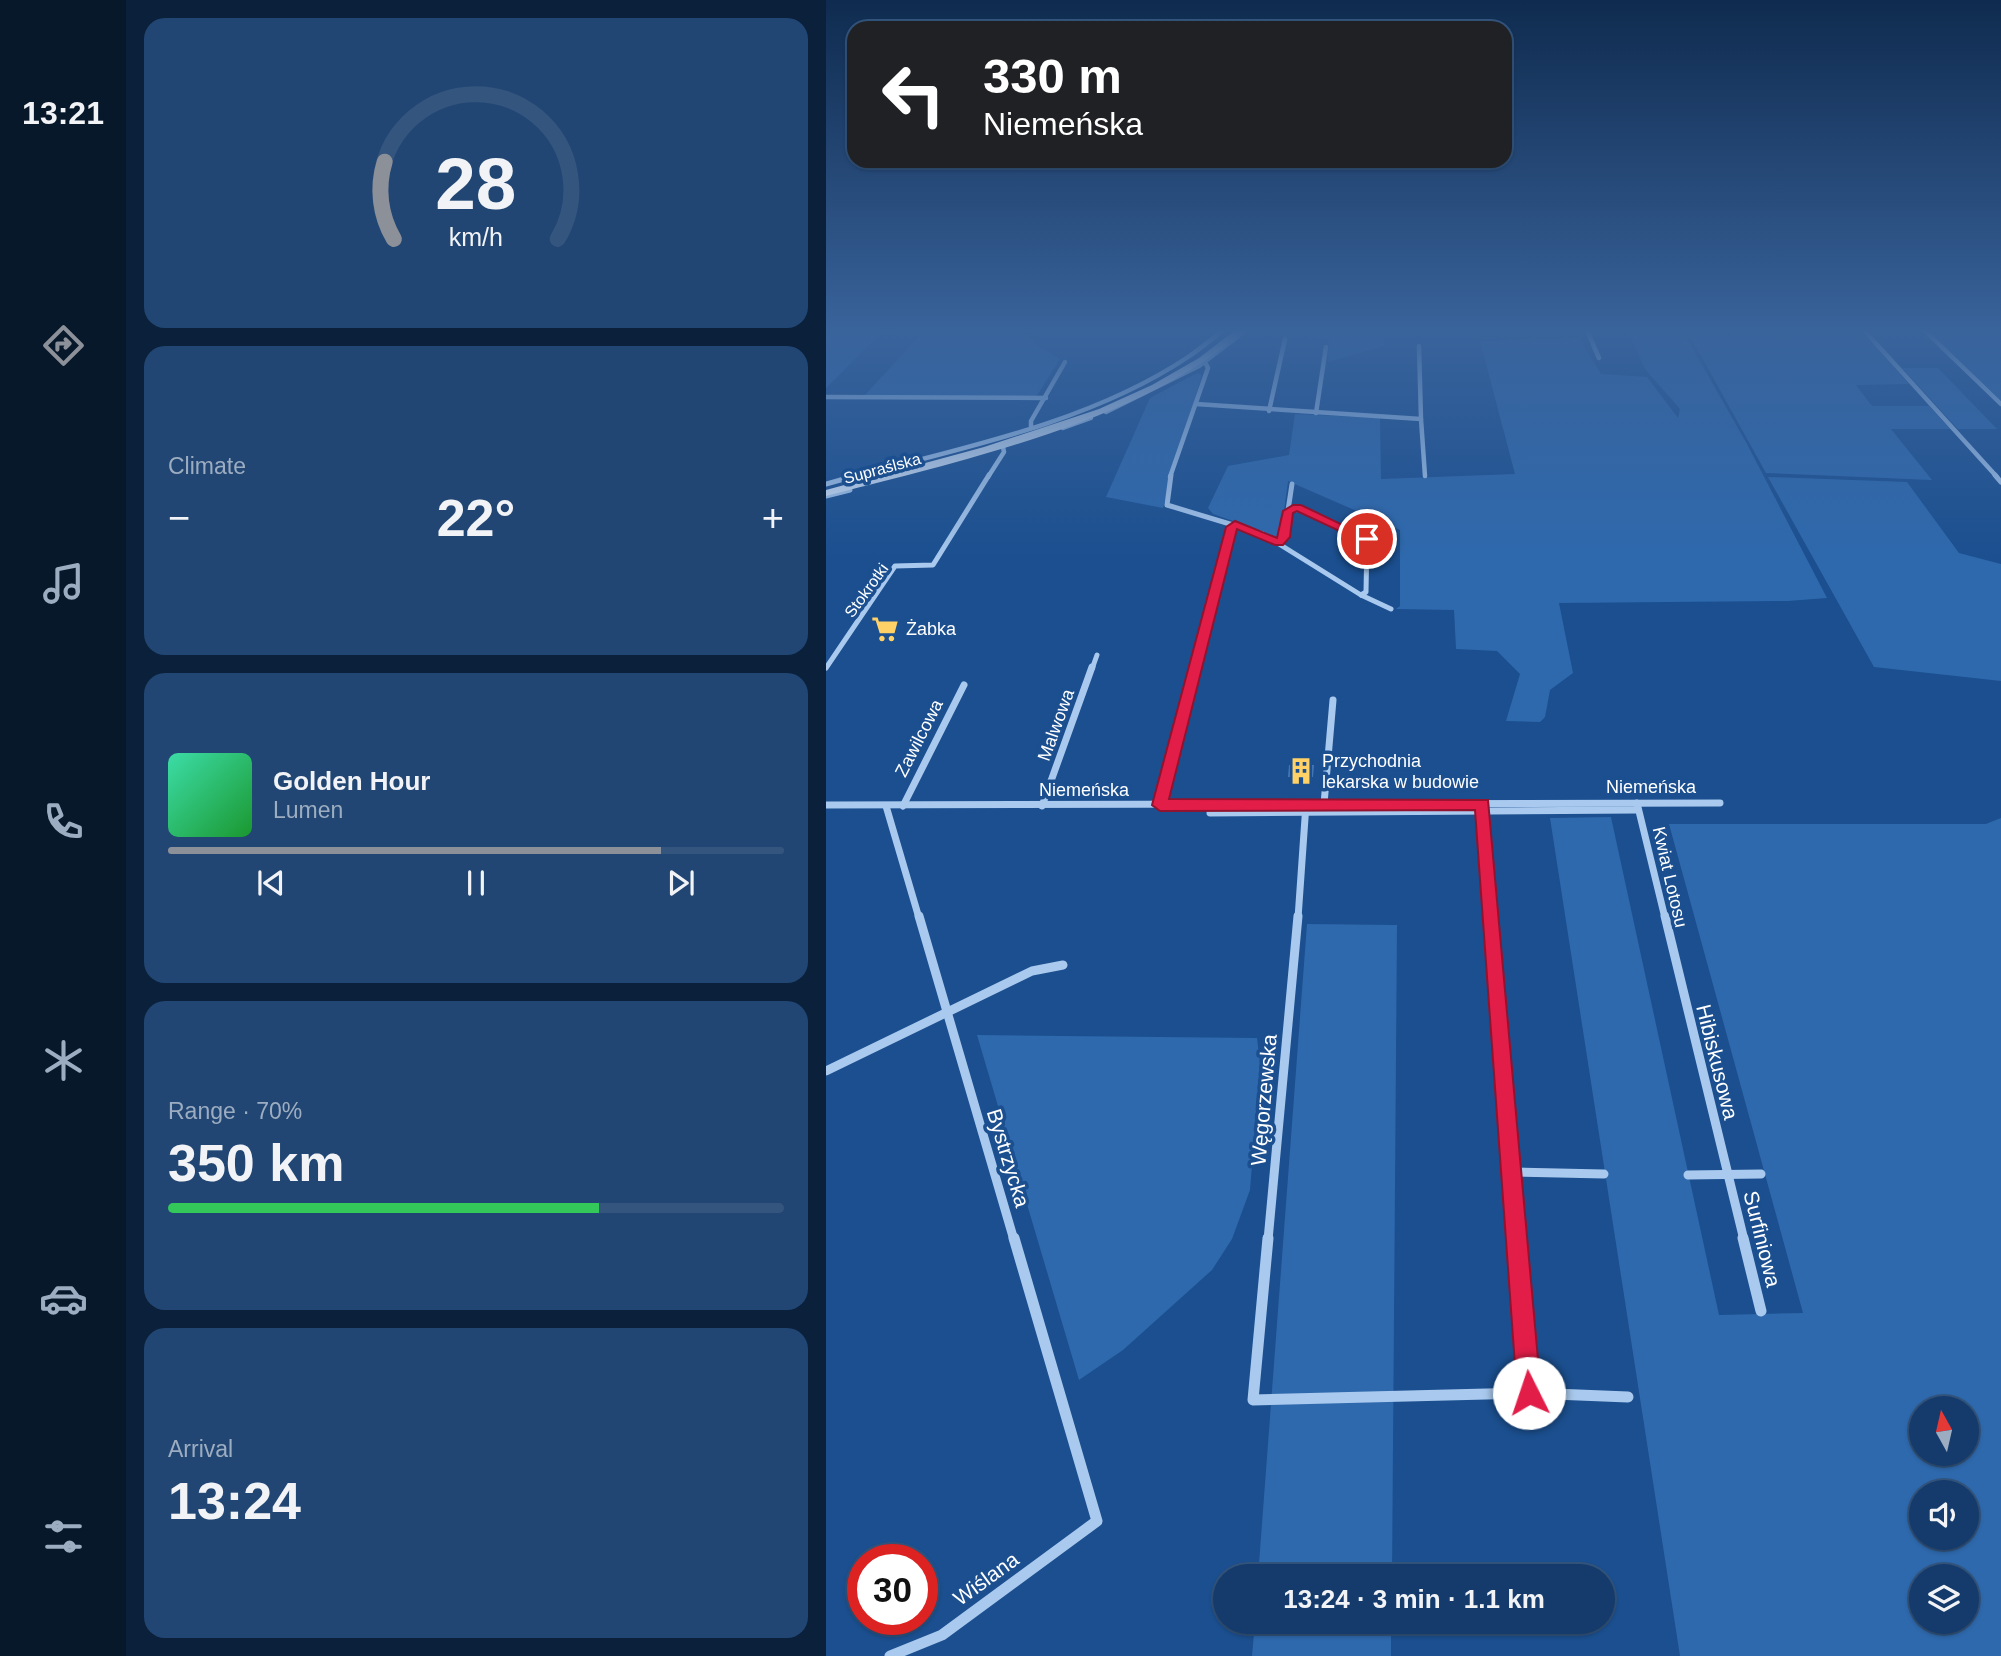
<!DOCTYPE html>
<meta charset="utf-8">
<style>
:root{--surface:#143b6b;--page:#214673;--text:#f1f3f6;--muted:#9dadc1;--line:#33557e;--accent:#8c9099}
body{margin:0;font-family:Arial,sans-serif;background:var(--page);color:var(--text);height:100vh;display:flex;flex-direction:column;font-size:26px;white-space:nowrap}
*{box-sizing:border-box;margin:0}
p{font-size:23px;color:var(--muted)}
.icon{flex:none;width:38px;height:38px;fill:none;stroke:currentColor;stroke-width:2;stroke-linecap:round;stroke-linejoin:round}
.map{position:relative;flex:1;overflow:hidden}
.details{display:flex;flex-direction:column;gap:18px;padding:18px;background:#0b203b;width:700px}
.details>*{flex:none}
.guide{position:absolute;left:21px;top:21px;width:665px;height:147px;border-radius:21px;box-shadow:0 2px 5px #0004,0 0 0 2px var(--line);background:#202124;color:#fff;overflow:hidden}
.needle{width:46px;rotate:352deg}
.fabs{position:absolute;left:1083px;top:1396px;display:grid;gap:14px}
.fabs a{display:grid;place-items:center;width:70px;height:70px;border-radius:50%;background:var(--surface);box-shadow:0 2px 5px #0004,0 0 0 2px var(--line);font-size:35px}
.speed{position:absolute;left:21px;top:1544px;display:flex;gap:14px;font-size:35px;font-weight:700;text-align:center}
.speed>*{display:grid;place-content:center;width:91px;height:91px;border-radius:50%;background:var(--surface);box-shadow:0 2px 5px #0004,0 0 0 2px var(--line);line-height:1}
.speed .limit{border:10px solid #d22;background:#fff;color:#111}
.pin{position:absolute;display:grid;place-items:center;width:60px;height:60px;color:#fff;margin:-30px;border:4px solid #fff;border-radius:50%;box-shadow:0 2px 7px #0007}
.me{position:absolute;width:77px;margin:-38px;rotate:356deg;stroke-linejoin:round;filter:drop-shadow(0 0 5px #0008)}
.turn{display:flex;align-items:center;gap:24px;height:147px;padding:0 21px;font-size:32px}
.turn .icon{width:91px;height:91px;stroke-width:2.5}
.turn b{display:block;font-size:49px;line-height:60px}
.big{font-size:52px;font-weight:700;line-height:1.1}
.details .card{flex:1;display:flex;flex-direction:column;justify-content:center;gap:10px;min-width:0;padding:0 24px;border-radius:21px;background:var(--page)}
.details .dial{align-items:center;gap:0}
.dial svg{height:182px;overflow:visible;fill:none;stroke:var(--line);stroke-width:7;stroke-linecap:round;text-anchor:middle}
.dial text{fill:var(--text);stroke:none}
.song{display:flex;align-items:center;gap:21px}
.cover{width:84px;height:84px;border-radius:10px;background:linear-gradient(135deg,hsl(160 70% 55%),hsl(130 70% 35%))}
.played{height:7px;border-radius:4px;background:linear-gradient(90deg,var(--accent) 80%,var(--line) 80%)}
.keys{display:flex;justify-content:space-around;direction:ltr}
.heat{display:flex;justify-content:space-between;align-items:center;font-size:38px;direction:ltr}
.charge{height:10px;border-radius:5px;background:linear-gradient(90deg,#34c759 70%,var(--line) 0)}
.trip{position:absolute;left:387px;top:1564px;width:402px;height:70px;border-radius:35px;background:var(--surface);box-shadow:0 2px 5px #0004,0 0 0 2px var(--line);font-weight:700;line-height:70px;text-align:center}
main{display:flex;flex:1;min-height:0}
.tab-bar{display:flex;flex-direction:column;width:126px;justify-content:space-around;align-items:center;background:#08182b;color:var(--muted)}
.tab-bar .icon{width:49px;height:49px}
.tab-bar .active{color:var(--accent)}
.tab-bar b{font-size:32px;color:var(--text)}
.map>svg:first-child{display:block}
</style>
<main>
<nav class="tab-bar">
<b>13:21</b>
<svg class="icon active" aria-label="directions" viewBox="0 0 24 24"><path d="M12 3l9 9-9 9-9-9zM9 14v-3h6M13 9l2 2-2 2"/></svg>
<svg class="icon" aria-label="music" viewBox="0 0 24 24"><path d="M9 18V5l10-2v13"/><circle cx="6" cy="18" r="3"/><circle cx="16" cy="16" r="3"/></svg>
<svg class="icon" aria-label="phone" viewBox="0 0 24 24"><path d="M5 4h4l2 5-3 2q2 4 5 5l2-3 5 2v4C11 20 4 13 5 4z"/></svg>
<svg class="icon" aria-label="climate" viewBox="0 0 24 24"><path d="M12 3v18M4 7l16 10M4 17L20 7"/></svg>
<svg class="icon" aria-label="car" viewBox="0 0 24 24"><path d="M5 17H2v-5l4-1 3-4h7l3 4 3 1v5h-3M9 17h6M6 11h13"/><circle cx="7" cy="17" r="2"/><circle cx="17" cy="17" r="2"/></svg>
<svg class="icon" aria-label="filters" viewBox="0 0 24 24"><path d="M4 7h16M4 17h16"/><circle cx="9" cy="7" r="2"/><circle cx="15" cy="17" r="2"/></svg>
</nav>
<section class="details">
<div class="card dial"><svg viewBox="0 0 100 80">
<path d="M14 69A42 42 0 1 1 86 69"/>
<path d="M14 69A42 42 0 0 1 10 35" stroke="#8c9099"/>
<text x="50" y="56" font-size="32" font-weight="700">28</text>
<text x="50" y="72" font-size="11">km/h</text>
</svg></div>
<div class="card"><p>Climate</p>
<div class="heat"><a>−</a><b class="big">22°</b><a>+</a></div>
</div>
<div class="card">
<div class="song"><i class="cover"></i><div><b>Golden Hour</b><p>Lumen</p></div></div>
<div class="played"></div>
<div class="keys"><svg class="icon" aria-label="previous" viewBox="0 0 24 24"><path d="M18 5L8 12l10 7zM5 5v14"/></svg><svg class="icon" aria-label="pause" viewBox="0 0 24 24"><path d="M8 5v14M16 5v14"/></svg><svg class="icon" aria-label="next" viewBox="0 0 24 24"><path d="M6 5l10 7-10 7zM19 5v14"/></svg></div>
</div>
<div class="card"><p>Range · 70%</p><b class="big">350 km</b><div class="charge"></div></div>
<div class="card"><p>Arrival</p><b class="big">13:24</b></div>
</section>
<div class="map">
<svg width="1175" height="1656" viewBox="0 0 1175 1656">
<rect width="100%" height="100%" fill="#1b4f8f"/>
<g fill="#2e69ad" fill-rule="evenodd">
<path d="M0,328H91L89,331L55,333L0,388Z"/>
<path d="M128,328L192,329L212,346L234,359L210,397L39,395L98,331Z"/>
<path d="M485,328H550L557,332L558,346L502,362L503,339L484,338Z"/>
<path d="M801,328H855L921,444L1001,598L962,601L733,603L747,673L724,690L719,717L714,722L680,721L694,674L671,651L630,649L628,610L570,609L574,606V530L462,481L454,541L439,532L387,514L382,508L402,466L463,455L469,414L554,418L555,479L689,474L654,341L753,338L775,374L821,377L852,418L854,409L819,369Z"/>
<path d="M903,328H1033L1083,384L1030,385L1046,406H1103L1124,429H1065L1106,480L940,473L864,336H908Z"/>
<path d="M1099,328H1175V401Z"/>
<path d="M1076,368H1112L1171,429H1132Z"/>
<path d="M371,373L376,375L337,508L280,497L324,398Z"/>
<path d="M942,477L1081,482L1133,553L1175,564V681L1048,667Z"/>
<path d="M785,817L893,1315L977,1313L843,824H1160L1175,818V1656H854L724,818ZM1096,1409H1141V1454H1096ZM1096,1493H1141V1538H1096ZM1096,1577H1141V1622H1096Z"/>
<path d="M481,924L571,925L566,1577H432Z"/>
<path d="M151,1035L431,1038L434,1062L424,1190L406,1239L386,1270L297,1350L253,1380Z"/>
<path d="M429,1622H565V1656H426Z"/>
</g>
<path fill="#4478b7" d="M463,765H488L487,777H462Z"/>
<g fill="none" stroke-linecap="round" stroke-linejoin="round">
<g stroke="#a9c9ee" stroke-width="4.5">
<path d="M760,328L773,358"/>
<path d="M1036,328L1171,477"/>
<path d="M1096,328L1175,404"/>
<path d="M593,346L595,419"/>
<path d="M0,397L220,398"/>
<path d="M370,404L595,419L599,476"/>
<path d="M443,411L459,339"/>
<path d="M280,412L373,366L423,328"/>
<path d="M490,413L500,347"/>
<path d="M205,426V421L239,362"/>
<path d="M237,428L265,418"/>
<path d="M26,477C137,448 265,422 362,357C375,348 387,338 400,328"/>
<path d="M162,477L178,452L177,447"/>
<path d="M344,477L382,368L379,362"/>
</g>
<g stroke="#a9c9ee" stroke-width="5">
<path d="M345,475L341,505L437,534L535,595L565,609"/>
<path d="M1169,475L1175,482"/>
<path d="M0,484L32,475"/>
<path d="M0,496L24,490"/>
<path d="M462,511L475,509L541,539L540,592L535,595"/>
<path d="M453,543L458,537L466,484"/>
<path d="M0,668L69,566L107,565L163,475"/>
<path d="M266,669L271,655"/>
<path d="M369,669L406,527L409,525"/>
</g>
<g stroke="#a9c9ee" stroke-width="7">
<path d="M811,803L839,918"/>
<path d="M498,804L507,700"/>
<path d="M657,804L666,918"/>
<path d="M0,805L894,803"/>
<path d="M333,805L369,667"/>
<path d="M60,806L93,918"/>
<path d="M77,806L138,685"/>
<path d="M216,806L266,667"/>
<path d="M384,813L812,810"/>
<path d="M472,918L480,804"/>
</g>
<g stroke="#a9c9ee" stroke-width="9">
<path d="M93,916L188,1240"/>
<path d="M666,916L691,1240"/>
<path d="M839,916L918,1240"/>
<path d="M0,1071L206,971L237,965"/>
<path d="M686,1172L778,1174"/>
<path d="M862,1175L935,1174"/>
<path d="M442,1240L472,916"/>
</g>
<g stroke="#a9c9ee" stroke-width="11">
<path d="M442,1238L427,1400L703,1393L802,1397"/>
<path d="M691,1238L703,1393"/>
<path d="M917,1238L935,1311"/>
<path d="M64,1656L116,1635L271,1521L188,1238"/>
</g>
<path fill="#d6e6fa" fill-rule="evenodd" d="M412,328H420C324,420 127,463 0,496V490L158,447L273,409L326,385L373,358Z"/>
</g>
<linearGradient id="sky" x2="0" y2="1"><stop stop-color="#0f2b4f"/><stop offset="0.59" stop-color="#39639b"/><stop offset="1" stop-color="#39639b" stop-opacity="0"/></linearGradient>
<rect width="1175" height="560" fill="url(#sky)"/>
<path fill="#e11d48" stroke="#92132f" stroke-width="2" d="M467,505H475L546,539L537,542L471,511L467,513L464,537L457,545H449L411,529L343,799L662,800L715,1393L712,1402L703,1405L694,1402L691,1393L649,810L334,811L326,805L400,527L409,521L451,538L457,511Z"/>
<defs>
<symbol id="supermarket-bare" viewBox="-9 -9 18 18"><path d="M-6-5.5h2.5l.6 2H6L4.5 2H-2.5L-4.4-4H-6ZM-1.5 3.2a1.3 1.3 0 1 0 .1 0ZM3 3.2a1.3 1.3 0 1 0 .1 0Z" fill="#ffd166" stroke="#1b4f8f" stroke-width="2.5" paint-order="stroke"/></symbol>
<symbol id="building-bare" viewBox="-9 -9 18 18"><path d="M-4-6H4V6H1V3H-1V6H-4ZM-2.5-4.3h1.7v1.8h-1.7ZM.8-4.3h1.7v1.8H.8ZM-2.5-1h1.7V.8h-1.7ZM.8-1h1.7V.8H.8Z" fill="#ffd166" stroke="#1b4f8f" stroke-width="2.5" paint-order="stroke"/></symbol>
</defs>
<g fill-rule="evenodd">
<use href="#supermarket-bare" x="40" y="610" width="38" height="38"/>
<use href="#building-bare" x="456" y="752" width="38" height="38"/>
</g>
<g text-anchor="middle" stroke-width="7" stroke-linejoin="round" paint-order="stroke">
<g font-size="16" fill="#fff" stroke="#1b4f8f">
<text transform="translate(56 468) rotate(-15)" y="6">Supraślska</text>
<text transform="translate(40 590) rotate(-54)" y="6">Stokrotki</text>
</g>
<g font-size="18" fill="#fff" stroke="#1b4f8f" text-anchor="start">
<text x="80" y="635">Żabka</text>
<text x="496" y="767">Przychodnia<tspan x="496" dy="21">lekarska w budowie</tspan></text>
</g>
<g font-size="18" fill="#fff" stroke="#1b4f8f">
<text transform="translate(230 725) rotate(-70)" y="6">Malwowa</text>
<text transform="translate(93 738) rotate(-63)" y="6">Zawilcowa</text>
<text x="825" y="793">Niemeńska</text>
<text x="258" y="796">Niemeńska</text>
<text transform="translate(844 877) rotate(77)" y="6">Kwiat Lotosu</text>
</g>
<g font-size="21" fill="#fff" stroke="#1b4f8f">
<text transform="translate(891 1062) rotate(76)" y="7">Hibiskusowa</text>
<text transform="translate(438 1100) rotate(-85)" y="7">Węgorzewska</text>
<text transform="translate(182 1158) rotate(73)" y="7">Bystrzycka</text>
<text transform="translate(936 1239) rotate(76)" y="7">Surfiniowa</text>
<text transform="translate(160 1579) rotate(-36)" y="7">Wiślana</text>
</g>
</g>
</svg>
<div class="fabs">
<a><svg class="needle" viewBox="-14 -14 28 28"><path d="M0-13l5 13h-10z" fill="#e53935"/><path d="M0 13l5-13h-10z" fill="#9dadc1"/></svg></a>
<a><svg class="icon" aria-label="sound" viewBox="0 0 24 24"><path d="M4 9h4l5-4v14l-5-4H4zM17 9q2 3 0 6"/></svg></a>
<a><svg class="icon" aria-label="layers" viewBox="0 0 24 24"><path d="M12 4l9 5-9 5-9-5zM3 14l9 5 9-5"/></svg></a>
</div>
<div class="speed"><div class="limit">30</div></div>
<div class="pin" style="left:541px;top:539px;background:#d93025"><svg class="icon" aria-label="arrive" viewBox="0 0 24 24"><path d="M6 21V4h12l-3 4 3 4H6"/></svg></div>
<svg class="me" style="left:703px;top:1393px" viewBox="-20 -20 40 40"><circle r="19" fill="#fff"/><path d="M0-13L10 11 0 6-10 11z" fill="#e11d48"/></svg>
<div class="trip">13:24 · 3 min · 1.1 km</div>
<div class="guide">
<div class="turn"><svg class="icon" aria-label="left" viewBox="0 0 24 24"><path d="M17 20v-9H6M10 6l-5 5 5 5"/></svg><div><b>330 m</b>Niemeńska</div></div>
</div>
</div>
</main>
